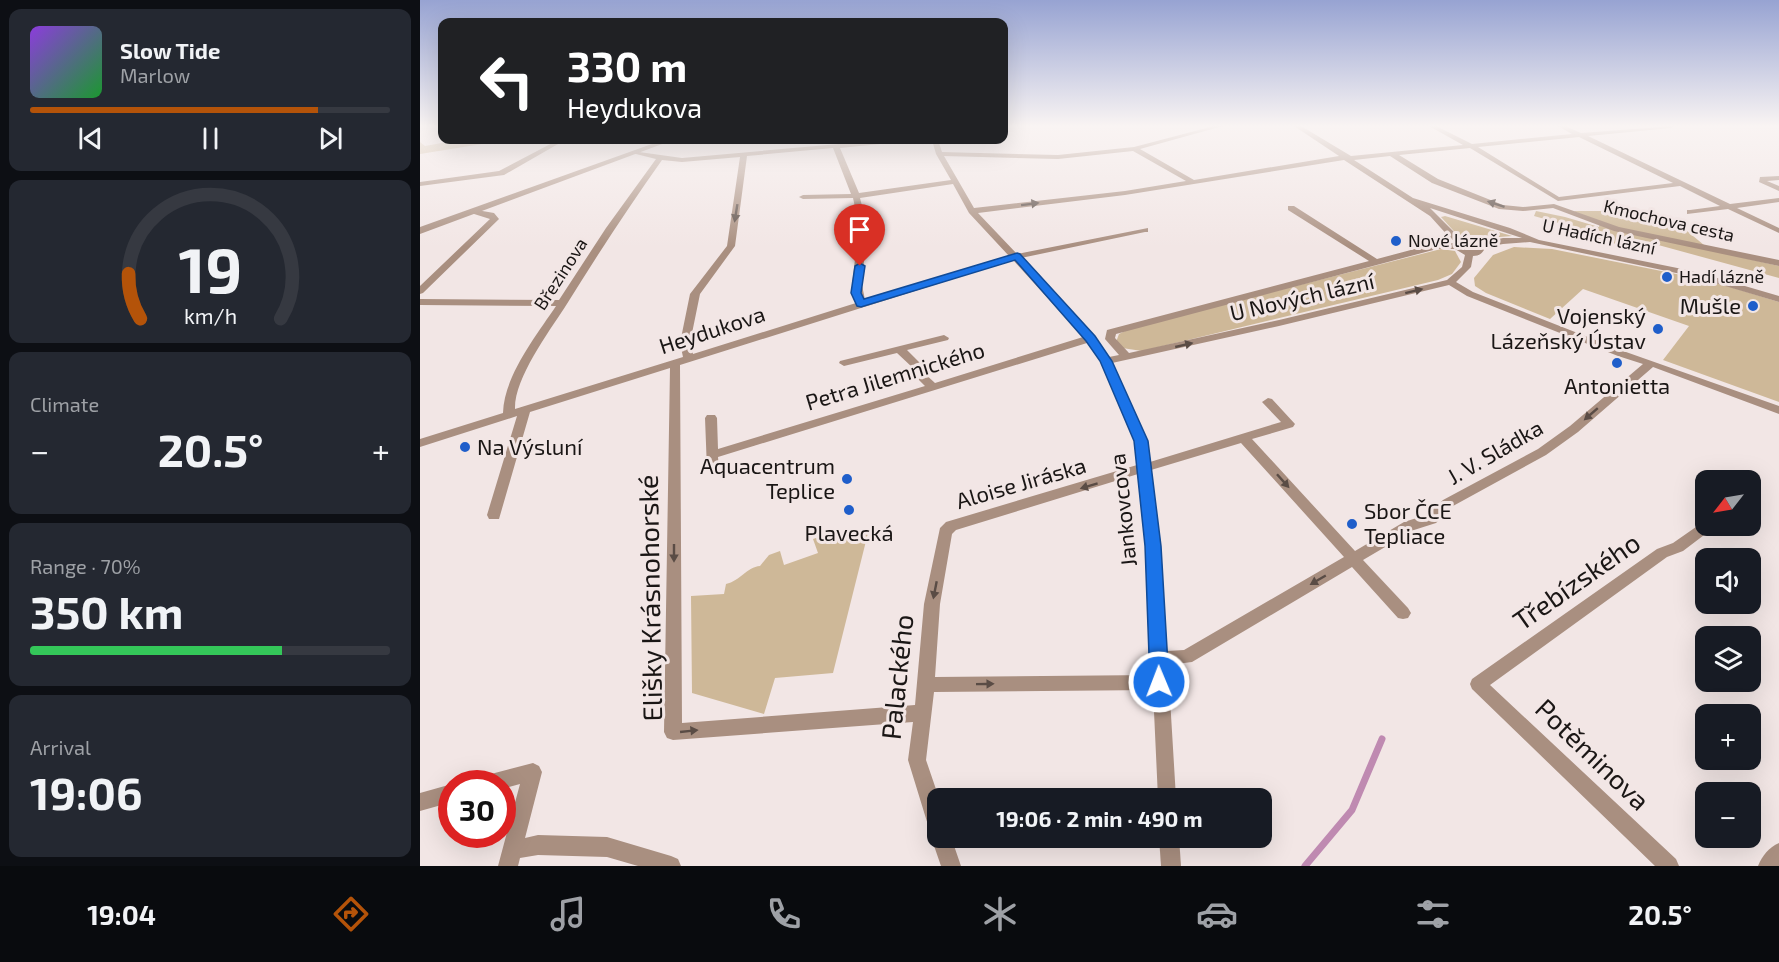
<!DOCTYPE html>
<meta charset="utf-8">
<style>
:root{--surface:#171b24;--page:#242831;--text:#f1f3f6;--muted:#9ea1a6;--line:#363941;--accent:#b45309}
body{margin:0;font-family:"Exo 2",sans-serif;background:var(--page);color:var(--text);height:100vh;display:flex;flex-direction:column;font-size:22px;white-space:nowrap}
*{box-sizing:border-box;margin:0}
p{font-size:20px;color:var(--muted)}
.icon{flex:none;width:33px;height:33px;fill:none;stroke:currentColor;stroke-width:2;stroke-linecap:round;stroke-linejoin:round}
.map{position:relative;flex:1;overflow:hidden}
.drawer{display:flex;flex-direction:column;gap:9px;padding:9px;background:#0d0f14;width:420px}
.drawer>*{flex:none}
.banner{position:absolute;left:18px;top:18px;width:570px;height:126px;border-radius:12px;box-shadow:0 6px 24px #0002;background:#202124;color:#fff;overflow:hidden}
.needle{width:39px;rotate:239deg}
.tools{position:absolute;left:1275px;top:470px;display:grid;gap:12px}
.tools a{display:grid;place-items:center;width:66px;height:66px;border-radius:12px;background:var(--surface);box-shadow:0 6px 24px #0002;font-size:30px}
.speed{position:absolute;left:18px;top:770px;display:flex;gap:12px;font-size:30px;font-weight:700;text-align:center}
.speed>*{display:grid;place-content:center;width:78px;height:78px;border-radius:50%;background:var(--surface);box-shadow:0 6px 24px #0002;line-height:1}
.speed .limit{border:9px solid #d22;background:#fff;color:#111}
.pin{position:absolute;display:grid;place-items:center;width:51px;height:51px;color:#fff;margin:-62px -26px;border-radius:50% 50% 50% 0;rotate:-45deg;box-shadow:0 0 6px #0007}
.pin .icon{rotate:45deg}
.me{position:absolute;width:66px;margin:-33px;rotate:359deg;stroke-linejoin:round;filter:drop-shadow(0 0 4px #0008)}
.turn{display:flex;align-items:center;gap:21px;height:126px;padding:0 30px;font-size:27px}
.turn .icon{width:78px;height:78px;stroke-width:2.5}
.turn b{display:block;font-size:42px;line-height:51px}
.big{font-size:45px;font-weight:700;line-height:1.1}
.drawer .widget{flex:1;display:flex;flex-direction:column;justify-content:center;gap:9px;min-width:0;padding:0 21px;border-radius:12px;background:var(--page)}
.drawer .dial{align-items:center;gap:0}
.dial svg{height:156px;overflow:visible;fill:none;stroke:var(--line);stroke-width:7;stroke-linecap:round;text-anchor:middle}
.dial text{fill:var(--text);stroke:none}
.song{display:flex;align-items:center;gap:18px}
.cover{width:72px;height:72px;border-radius:9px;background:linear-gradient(135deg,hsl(270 70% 55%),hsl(130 70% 35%))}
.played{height:6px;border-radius:3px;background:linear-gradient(90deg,var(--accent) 80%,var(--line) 80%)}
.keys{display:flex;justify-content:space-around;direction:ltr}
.heat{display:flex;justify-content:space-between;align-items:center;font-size:33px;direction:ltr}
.charge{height:9px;border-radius:4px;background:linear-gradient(90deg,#34c759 70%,var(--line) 0)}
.trip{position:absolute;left:507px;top:788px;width:345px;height:60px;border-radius:12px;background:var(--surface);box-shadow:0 6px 24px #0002;font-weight:700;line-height:60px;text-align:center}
.dock{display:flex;height:96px;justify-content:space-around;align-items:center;background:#090b0e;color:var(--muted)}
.dock .icon{width:42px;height:42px}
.dock .on{color:var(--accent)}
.dock b{font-size:27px;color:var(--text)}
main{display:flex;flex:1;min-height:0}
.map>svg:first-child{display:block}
</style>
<main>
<section class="drawer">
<div class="widget">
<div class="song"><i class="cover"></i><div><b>Slow Tide</b><p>Marlow</p></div></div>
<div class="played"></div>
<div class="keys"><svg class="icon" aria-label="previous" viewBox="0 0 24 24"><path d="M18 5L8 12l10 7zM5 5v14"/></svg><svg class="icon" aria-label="pause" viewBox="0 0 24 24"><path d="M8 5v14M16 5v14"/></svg><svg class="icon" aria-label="next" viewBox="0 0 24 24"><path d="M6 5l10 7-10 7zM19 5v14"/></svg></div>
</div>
<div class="widget dial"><svg viewBox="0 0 100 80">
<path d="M14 69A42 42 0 1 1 86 69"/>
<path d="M14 69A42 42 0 0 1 8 46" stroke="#b45309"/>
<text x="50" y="56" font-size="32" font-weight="700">19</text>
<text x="50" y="72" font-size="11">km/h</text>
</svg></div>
<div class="widget"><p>Climate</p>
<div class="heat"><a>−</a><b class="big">20.5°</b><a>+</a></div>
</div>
<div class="widget"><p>Range · 70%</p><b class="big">350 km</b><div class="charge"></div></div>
<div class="widget"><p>Arrival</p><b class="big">19:06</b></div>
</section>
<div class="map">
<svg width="1359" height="866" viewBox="0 0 1359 866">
<rect width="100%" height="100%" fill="#f2e6e5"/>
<g fill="#ceb898">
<path d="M38,140L18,148C33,143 46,134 62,144L0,154V142L5,146Z"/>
<path d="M1116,211L1145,217L1179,227L1180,222L1153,211H1189L1202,215L1234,212L1237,223L1261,226L1290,250L1359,266V278L1220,240L1209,239L1210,248L1172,237L1171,232L1114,216Z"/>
<path d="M1025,216L1092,236L1042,240L1021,217Z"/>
<path d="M1094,247L1132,249L1291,281L1359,302V402L1243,360L1269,326L1163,289L1130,319L1066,293L1055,286L1054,278L1073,255Z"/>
<path d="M1021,249L1035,251L1041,262L1032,274L1018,280L722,351L702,348L696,342L699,334L711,328Z"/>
<path d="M448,533L413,673L355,678L344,714L272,693L271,596L304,594L306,584C320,581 327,567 340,566L349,555L360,551L364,565L398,553L393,539L405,535Z"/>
</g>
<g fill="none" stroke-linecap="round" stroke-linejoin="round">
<path stroke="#bf8ab1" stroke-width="7" d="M885,866L932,810L962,739"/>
<g fill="#a98f80" fill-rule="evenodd">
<path d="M794,126H803L720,149L774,180L919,156L874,126H881L931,156L1043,145L1009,126H1016L1052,144L1152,134L1138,126H1145L1161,133L1254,126L1251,128L1168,136L1310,204L1359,198V202L1317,208L1359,228V233L1308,209L1267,214V210H1270L1300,206L1260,186L1138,201L1050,148L979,155L1018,179L1083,205L1103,207L1134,204L1199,227L1359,260V266L1194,231L1133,208L1103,211L1079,209L1012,183L970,156L934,160L993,198L1090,228L1119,240L1277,272L1359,296V302L1275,277L1110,242L1083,244L1062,248L1064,250C1061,254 1059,256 1053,256L1051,267L1036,282L1053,292L1206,352L1359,406V414L1233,367L1158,432L1126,455L1033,506L1016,523L994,530L943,560L988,608L991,613L988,618L983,619L978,618L932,567L772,662L748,665L756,798H738L733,690L514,692L506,760L519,798L518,837H531L541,866H521L511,837L513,833L508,825L488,760L493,722L253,740L247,738L244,732L250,368L110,412L79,519H69L67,515L97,416L0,447V439L83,413C84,376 116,336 136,306L0,305V299L139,300L186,228L236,159L212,153V151L262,158L464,140H483L480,142L420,148L439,193L531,180L516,154L512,140H518L522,152L638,155L714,147ZM1159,137L1253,183L1139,197L1058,147ZM413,148L431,194L383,195L379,197L383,199L433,198L439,225L432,285L436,303L273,354L270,343L280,294L315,246L327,156ZM713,151L766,181L705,191L554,208L524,156L638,159ZM320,157L307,246L270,294L260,343L263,357L95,409C94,379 128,333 145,307C176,257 208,208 242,160L262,162ZM924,160L1010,216L1030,238L1037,243H1017L957,259L874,206H868V210L949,261L687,330L685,339L699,355L689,357L675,336L601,258L725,232H728V228L597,254L558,213L705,195ZM533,184L549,213L589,256L445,300L442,285L447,225L440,198ZM1010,208L1102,238H1083L1056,244L1046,241L1036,234ZM1042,247H1049L1055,250H1047ZM1017,249H1035L1045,255L1042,267L1027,280L859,320L709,353L695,338L696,334ZM593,260L663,337L515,383L503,372L502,365L487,350L528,340L529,338L524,335L420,361L419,363L424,366L477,353L493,368L494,375L505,386L298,449L297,418L295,415H287L285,418L287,470L289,473H297L299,470L298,457L667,343L681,361L715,441L717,465L526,522L520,528L504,604L495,705L262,723L260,365ZM1029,285L1047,296L1198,356L1223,364L1150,426L1118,449L1023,500L1006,515L984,522L935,551L832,439L873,427L875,424L852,399L848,398L842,402L861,422L730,462L727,441L692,363L859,326ZM821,443L924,557L764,650L747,651L740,546L731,470ZM718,474L726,546L732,675L515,677L520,604L532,534L536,530Z"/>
<path d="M138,140H145L84,175L0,186V182L79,171Z"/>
<path d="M1359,176V180L1347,181L1359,186V191L1339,182L1340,177Z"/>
<path d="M51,209L74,213L79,219L3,293L0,294V286L70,219L51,213Z"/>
<path d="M1286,520V525H1294L1292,529L1263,551L1247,557L1070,685L1256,859L1259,866H1235L1052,689L1050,684L1052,679L1237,549L1253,543Z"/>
<path d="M113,763L119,766L122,772L105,838L118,835L187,837L251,856L258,859L261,866H218L187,857L118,855L100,858L98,866H78L100,784L82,789V783H62L64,776L71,774Z"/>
<path d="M32,784V802L0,811V793Z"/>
<path d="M739,837H759L761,866H741Z"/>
<path d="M1359,843V866H1338C1342,856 1349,847 1359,843Z"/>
</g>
<path fill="#a98f80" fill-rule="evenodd" d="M243,140H253L0,234V227Z"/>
</g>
<defs><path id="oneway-solid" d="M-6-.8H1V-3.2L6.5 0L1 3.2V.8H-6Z" transform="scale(1.5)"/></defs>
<g fill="#5a4c45">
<use href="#oneway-solid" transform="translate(610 204) rotate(-7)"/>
<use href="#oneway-solid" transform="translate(1076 204) rotate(-162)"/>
<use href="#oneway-solid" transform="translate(316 213) rotate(99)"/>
<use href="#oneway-solid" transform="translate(994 291) rotate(-14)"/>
<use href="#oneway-solid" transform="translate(764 345) rotate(-13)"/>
<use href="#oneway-solid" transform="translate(1171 414) rotate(139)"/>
<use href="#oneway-solid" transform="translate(863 481) rotate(48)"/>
<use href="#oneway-solid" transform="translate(669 486) rotate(163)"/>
<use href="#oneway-solid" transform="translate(254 553) rotate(90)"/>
<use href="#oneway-solid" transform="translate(898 580) rotate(150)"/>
<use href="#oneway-solid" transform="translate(515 590) rotate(101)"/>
<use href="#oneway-solid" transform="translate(565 684) rotate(-1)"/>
<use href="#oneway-solid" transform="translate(269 731) rotate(-6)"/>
</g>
<linearGradient id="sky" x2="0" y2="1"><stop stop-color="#97a3d2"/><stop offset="0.51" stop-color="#f9f4f3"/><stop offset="1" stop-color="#f9f4f3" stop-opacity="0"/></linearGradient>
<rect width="1359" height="247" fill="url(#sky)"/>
<path fill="#1a73e8" stroke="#114b97" stroke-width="1.5" d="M597,253L600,254L675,336L692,361L728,441L741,546L749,682L746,688L739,691L733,688L730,682L725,546L714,441L680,361L666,341L595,260L441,307L437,306L431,293L435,266L440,263L445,266L441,293L444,299Z"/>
<g fill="#1f5eca" stroke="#f2e6e5" stroke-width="2">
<circle cx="976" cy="241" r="6"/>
<circle cx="1247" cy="277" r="6"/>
<circle cx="1333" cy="306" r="6"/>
<circle cx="1238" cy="329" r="6"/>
<circle cx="1197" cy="363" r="6"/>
<circle cx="45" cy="447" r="6"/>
<circle cx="427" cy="479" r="6"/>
<circle cx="429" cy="510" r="6"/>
<circle cx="932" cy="524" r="6"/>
</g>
<g text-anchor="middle" stroke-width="6" stroke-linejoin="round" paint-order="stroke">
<g font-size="18" fill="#1a1615" stroke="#f2e6e5">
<text transform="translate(1249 221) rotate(13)" y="6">Kmochova cesta</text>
<text transform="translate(1179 237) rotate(12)" y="6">U Hadích lázní</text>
<text transform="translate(141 274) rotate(-57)" y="6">Březinova</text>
</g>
<g font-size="18" fill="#1a1615" stroke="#f2e6e5" text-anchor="start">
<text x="988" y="247">Nové lázně</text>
<text x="1259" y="283">Hadí lázně</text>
</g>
<g font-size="22" fill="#1a1615" stroke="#f2e6e5">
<text transform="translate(882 297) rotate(-13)" y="8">U Nových lázní</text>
<text transform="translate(292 330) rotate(-18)" y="8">Heydukova</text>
<text transform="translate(475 376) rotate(-17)" y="8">Petra Jilemnického</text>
<text transform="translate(1075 452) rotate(-30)" y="8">J. V. Sládka</text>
<text transform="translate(601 483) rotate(-16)" y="8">Aloise Jiráska</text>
<text transform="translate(703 510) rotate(-96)" y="8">Jankovcova</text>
</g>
<g font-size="22" fill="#1a1615" stroke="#f2e6e5" text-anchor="end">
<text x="1321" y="314">Mušle</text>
<text x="1226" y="324">Vojenský<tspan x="1226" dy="25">Lázeňský Ústav</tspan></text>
<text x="1197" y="394" text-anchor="middle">Antonietta</text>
<text x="57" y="455" text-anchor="start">Na Výsluní</text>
<text x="415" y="474">Aquacentrum<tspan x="415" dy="25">Teplice</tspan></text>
<text x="944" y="519" text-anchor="start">Sbor ČCE<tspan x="944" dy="25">Tepliace</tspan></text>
<text x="429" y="541" text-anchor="middle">Plavecká</text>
</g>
<g font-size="27" fill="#1a1615" stroke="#f2e6e5">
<text transform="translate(1157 582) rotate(-35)" y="9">Třebízského</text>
<text transform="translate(231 598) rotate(-91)" y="9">Elišky Krásnohorské</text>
<text transform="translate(478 677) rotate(-84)" y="9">Palackého</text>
<text transform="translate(1172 755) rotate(44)" y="9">Potěminova</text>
</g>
</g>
</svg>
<div class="tools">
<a><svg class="needle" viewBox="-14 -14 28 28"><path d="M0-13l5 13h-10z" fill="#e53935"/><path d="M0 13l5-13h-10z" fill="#9ea1a6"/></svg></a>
<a><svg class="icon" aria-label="sound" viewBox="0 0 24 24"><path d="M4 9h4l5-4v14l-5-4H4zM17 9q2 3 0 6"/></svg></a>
<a><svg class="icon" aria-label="layers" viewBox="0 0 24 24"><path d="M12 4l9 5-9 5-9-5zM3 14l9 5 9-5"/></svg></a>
<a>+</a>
<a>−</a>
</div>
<div class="speed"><div class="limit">30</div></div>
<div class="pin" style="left:440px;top:266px;background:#d93025"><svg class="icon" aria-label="arrive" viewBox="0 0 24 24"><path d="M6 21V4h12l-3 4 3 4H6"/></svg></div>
<svg class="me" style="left:739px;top:682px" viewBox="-20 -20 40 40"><circle r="17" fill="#1a73e8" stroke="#fff" stroke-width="3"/><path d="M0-11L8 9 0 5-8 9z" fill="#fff"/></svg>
<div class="trip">19:06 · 2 min · 490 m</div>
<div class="banner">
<div class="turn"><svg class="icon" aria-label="left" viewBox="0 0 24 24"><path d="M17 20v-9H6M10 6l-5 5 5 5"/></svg><div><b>330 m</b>Heydukova</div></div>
</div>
</div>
</main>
<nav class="dock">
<b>19:04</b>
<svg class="icon on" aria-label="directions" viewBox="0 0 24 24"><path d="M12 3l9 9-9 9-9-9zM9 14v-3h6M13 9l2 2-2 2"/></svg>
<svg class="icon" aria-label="music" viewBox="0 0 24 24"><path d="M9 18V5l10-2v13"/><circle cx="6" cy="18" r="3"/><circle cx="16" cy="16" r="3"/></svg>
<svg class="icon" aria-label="phone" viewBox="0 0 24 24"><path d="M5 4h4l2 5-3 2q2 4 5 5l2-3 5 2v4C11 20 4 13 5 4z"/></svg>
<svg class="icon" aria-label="climate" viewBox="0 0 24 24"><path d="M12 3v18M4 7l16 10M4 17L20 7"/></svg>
<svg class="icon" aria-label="car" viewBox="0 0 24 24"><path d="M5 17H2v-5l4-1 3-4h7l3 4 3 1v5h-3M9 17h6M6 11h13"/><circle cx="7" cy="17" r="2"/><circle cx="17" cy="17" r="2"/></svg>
<svg class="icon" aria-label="filters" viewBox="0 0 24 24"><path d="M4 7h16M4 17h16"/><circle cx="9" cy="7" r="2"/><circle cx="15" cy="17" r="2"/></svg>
<b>20.5°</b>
</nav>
